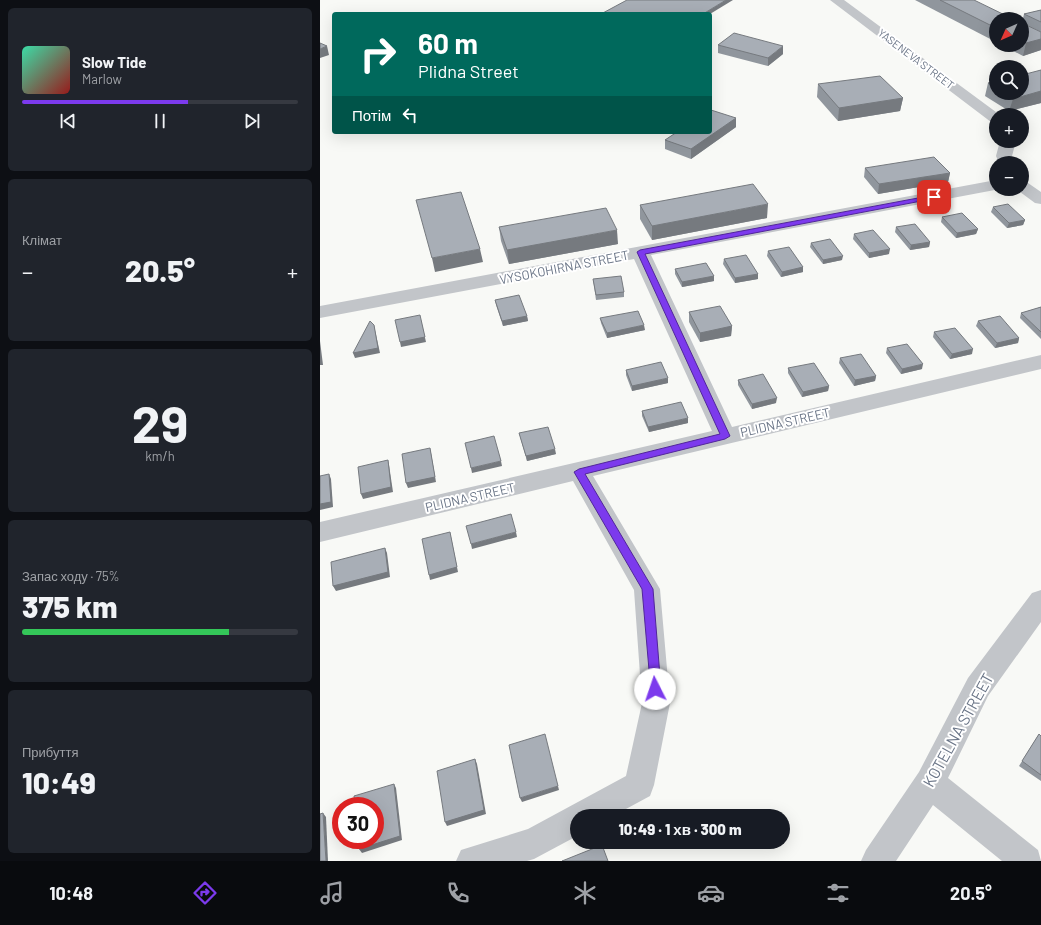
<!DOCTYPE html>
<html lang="uk">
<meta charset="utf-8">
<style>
:root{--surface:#171b24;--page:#20242c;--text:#f1f3f6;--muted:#9ea1a6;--line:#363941;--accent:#7c3aed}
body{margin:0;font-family:Barlow,sans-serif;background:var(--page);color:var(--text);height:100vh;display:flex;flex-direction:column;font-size:15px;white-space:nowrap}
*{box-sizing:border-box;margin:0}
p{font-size:13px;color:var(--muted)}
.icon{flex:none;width:22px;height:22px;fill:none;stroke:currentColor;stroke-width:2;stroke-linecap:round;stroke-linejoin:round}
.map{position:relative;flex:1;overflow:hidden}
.side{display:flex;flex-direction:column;gap:8px;padding:8px;background:#0d0f14;width:320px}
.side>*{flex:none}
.hud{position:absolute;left:12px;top:12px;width:380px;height:122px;border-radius:4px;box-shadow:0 4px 16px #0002;background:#00695c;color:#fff;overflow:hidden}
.needle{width:26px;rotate:225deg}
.buttons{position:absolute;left:669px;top:12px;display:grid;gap:8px}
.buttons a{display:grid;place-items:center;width:40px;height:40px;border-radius:50%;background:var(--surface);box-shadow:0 4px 16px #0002;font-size:20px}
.speed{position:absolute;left:12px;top:797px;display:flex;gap:8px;font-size:20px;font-weight:700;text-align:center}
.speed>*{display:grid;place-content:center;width:52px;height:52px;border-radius:50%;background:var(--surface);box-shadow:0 4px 16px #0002;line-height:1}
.speed .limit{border:6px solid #d22;background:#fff;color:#111}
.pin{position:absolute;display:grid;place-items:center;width:34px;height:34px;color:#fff;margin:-17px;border-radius:8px;box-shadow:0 2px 6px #0006}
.me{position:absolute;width:44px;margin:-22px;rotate:356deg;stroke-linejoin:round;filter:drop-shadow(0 0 3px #0008)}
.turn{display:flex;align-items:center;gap:14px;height:84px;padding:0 20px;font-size:18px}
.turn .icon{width:52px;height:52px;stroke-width:2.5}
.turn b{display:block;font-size:28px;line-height:34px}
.then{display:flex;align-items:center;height:38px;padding:0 20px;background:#0003;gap:8px;font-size:15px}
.big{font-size:30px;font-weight:800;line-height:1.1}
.side .card{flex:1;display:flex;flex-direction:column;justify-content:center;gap:6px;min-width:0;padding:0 14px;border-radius:6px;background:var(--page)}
.side .dial{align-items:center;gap:0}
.dial b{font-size:52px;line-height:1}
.song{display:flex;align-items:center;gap:12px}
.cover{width:48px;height:48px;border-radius:6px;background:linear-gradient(135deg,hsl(160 70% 55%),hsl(0 70% 35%))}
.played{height:4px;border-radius:2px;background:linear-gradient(90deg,var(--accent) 60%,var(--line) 60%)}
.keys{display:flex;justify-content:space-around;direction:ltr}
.heat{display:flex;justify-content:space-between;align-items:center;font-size:22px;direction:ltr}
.charge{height:6px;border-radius:3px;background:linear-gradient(90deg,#34c759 75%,var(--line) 0)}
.trip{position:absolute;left:250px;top:809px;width:220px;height:40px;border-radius:20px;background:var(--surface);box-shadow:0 4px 16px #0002;font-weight:800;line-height:40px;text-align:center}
.tabs{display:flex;height:64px;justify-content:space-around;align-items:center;background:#090b0e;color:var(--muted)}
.tabs .icon{width:28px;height:28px}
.tabs .active{color:var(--accent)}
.tabs b{font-size:18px;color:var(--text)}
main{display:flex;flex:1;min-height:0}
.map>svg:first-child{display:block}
</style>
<main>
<section class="side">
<div class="card">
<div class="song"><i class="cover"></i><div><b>Slow Tide</b><p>Marlow</p></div></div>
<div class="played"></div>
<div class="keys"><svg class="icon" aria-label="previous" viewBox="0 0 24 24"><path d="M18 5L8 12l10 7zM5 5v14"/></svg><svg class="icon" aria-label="pause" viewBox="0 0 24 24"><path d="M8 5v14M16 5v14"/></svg><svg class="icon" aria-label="next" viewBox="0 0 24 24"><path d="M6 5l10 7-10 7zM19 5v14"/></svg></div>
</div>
<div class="card"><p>Клімат</p>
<div class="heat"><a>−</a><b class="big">20.5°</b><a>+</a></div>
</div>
<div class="card dial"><b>29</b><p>km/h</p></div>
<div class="card"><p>Запас ходу · 75%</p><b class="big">375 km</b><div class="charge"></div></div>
<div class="card"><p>Прибуття</p><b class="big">10:49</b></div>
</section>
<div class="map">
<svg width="721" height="861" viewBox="0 0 721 861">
<rect width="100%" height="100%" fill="#f8f9f6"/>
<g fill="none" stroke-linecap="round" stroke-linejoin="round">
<g fill="#c2c5c9" fill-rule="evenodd">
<path d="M510,0H524L680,115H676V123L671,122Z"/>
<path d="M680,141H696L692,156L695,163H679L676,156Z"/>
<path d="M676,180V189H680L331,255L412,427L721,355V369L273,476L340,589L350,703L334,785L330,796L293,816H257V836L214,859L207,861H136L141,850L208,829L306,776L322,703L314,590L253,481L0,542V522L392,431L314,259L0,318V306Z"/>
<path d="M702,181L708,183L721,192V204L715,203L696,189H702Z"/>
<path d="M721,590V622L668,696L628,778L718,850L721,861H682L613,805L576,861H541L546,850L599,772L648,678L712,593Z"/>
</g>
</g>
<g fill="#90969d">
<path d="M595,0H654L676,19V42Z"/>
<path d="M721,10V32L702,23L704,14Z"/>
<path d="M702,23L721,32V50L703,56L682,45H702Z"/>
<path d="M398,45L463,54L448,66L398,53Z"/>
<path d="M721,70V103L689,111L665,96L668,83L676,81V93H702Z"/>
<path d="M498,84L583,98L580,111L518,121L497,97Z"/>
<path d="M416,118V127L371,159L345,149V140Z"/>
<path d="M545,168L630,173L628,182L558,194L544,177Z"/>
<path d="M320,205L447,218L332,240L320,219Z"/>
<path d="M673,207L705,220L703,225L687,228L671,212Z"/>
<path d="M622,217L658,229L656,234L636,238L621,222Z"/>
<path d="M179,227L298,244L189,264L181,241Z"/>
<path d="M576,227L610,242L609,247L590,250L575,232Z"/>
<path d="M534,234L569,254L549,258L533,239Z"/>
<path d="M491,243L522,260L503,264L490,247Z"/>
<path d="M448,251L483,267V272L461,277L447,256Z"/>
<path d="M404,259L438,274V279L415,283L403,264Z"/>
<path d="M355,269L394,276V281L362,287L355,274Z"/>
<path d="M273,279L304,292V297L276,300Z"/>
<path d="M175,300L207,316L208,321L183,326L176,305Z"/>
<path d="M721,307V339L700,318L701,313Z"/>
<path d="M369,312L412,326L411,336L380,342L369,322Z"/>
<path d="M280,318L325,330L287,338L281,323Z"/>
<path d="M658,321L699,338L698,343L675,348L656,326Z"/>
<path d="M614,332L652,354L630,359L613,337Z"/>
<path d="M567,348L602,369L581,374L566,353Z"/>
<path d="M520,358L556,376L555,381L534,386L519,363Z"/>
<path d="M468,368L509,386L508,391L482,397L468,373Z"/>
<path d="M306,370L348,383L312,391L306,375Z"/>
<path d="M418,380L456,403L432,409L418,385Z"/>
<path d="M322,411L368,423L329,432L322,416Z"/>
<path d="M199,433L236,454L207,461Z"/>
<path d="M719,734L721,736V781L699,766Z"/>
</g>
<g fill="#767a7f">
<path d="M406,0H413L390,14H383Z"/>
<path d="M721,39V50L703,56L706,43Z"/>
<path d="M7,46L9,55L0,58V49Z"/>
<path d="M463,46V54L448,66V58Z"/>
<path d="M721,91V103L689,111L693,99Z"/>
<path d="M583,98L580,111L518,121L519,108Z"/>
<path d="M416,118V127L371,159V149Z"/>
<path d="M630,173L628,182L558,194L559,184Z"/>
<path d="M448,204L447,218L332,240V226Z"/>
<path d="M705,220L703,225L687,228L689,223Z"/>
<path d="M658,229L656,234L636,238L637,233Z"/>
<path d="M297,230L298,244L189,264L187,250Z"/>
<path d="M610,242L609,247L590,250L591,245Z"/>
<path d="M160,249L163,262L115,272L112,258Z"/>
<path d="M570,249L569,254L549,258V253Z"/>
<path d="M523,256L522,260L503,264V260Z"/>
<path d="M483,267V272L461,277L462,272Z"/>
<path d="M438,274V279L415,283V278Z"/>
<path d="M394,276V281L362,287V282Z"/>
<path d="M207,316L208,321L183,326L182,321Z"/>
<path d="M101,320L106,342L81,347L80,342Z"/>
<path d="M54,325L55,330L60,353L35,358L33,353Z"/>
<path d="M324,325L325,330L287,338V333Z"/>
<path d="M412,326L411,336L380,342V333Z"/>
<path d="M699,338L698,343L675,348L677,343Z"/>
<path d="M0,341L3,365H0Z"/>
<path d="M653,349L652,354L630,359L632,354Z"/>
<path d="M603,364L602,369L581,374L582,369Z"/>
<path d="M556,376L555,381L534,386L535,380Z"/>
<path d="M348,378V383L312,391V386Z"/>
<path d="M509,386L508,391L482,397L483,392Z"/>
<path d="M457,398L456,403L432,409V404Z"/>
<path d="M368,418V423L329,432L328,427Z"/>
<path d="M110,448L111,453L116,482L88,488L86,483Z"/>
<path d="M235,449L236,454L207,461L206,456Z"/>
<path d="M68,460L69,465L73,492L43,499L41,494Z"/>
<path d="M181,461L182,466L152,473L151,468Z"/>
<path d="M9,474L11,479L13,507L0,510V504Z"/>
<path d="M130,532L138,572L110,580L109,575Z"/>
<path d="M196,532L197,537L152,549L151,544Z"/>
<path d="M65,548L67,553L70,577L16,591L13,586Z"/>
<path d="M155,759L157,764L166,814L127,826L125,822Z"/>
<path d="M74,784L76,788L82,840L42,853L39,849Z"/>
<path d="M238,786L239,790L202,802L200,798Z"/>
<path d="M3,813L6,817L8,861H6Z"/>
</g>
<g fill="#a8aeb6" stroke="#767a7f">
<path d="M307,0H406L383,14H281Z"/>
<path d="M620,0H654L693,19H676V28Z"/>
<path d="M721,10V22L704,14Z"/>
<path d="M702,23L721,32V39L706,43L702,41Z"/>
<path d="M414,33L463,46L448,58L398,45Z"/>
<path d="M0,43L7,46L0,49Z"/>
<path d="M721,70V91L693,99L684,93H702V75Z"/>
<path d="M560,76L583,98L519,108L498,84Z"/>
<path d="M676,81V88L668,83Z"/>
<path d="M390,110H391L416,118L371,149L345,140L357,132H390Z"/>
<path d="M614,157L630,173L559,184L545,168Z"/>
<path d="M433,184L448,204L332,226L320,205Z"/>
<path d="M141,192L160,249L112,258L96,200Z"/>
<path d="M688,204L705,220L689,223L673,207Z"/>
<path d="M286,208L297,230L187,250L179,227Z"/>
<path d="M642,213L658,229L637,233L622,217Z"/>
<path d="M595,224L610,242L591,245L576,227Z"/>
<path d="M553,230L570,249L549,253L534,234Z"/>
<path d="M510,239L523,256L503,260L491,243Z"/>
<path d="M469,247L483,267L462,272L448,251Z"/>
<path d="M426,255L438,274L415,278L404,259Z"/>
<path d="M386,263L394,276L362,282L355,269Z"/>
<path d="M301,276L304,292L276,295L273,279Z"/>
<path d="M199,295L207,316L182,321L175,300Z"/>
<path d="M400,306L412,326L380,333L369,312Z"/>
<path d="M721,307V332L701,313Z"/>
<path d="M318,311L324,325L287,333L280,318Z"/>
<path d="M100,315L105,337L80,342L75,320Z"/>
<path d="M680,316L699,338L677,343L658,321Z"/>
<path d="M50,321L54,325L58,348L33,353Z"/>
<path d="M635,328L653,349L632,354L614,332Z"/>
<path d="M587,344L603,364L582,369L567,348Z"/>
<path d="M541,354L556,376L535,380L520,358Z"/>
<path d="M341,362L348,378L312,386L306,370Z"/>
<path d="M494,363L509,386L483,392L468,368Z"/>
<path d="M443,374L457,398L432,404L418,380Z"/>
<path d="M361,402L368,418L328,427L322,411Z"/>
<path d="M228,427L235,449L206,456L199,433Z"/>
<path d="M174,436L181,461L151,468L145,443Z"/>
<path d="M110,448L115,477L86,483L82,454Z"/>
<path d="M68,460L71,487L41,494L38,467Z"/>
<path d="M9,474L11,502L0,504V476Z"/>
<path d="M191,514L196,532L151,544L146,526Z"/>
<path d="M130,532L137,567L109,575L102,539Z"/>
<path d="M65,548L68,572L13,586L11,562Z"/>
<path d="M225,734L238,786L200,798L189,745Z"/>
<path d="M719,734L721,736V775L702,761Z"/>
<path d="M155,759L164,810L125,822L117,771Z"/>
<path d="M74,784L80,836L39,849L38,840H55V806H35L34,796Z"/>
<path d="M3,813L6,861H0V814Z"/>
<path d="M282,845L288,861H242Z"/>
</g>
<path fill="#7c3aed" stroke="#51269a" d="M614,195L618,197L617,198L325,254L410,436L405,439L265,474L333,589L341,689L339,693L335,694L331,693L322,589L254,472L259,469L400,434L317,252L320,250Z"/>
<g text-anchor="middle" stroke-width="4" stroke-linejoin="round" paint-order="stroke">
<g font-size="11" fill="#697486" stroke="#fff">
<text transform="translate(596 59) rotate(37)" y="4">YASENEVA STREET</text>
</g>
<g font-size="13" fill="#697486" stroke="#fff">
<text transform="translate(244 267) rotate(-11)" y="5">VYSOKOHIRNA STREET</text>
<text transform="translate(465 422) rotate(-13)" y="5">PLIDNA STREET</text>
<text transform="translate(150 497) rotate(-13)" y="5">PLIDNA STREET</text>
</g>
<g font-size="16" fill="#697486" stroke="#fff">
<text transform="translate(638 730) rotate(-61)" y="6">KOTELNA STREET</text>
</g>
</g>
</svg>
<div class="buttons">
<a><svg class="needle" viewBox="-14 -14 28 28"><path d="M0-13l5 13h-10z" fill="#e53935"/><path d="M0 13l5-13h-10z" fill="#9ea1a6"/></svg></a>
<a><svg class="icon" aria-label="search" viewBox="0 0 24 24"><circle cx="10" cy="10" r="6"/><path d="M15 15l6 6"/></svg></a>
<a>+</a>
<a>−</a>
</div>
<div class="speed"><div class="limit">30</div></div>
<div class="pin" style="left:614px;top:197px;background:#d93025"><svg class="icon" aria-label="arrive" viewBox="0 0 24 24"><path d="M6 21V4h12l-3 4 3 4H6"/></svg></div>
<svg class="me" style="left:335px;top:689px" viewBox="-20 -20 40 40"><circle r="19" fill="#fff"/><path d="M0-13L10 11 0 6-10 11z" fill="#7c3aed"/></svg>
<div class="trip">10:49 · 1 хв · 300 m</div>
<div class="hud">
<div class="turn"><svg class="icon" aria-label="right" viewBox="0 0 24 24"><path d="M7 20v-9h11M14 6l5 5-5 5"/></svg><div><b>60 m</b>Plidna Street</div></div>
<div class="then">Потім<svg class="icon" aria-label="left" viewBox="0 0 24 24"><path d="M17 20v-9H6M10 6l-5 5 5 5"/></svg></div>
</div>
</div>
</main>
<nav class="tabs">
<b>10:48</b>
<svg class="icon active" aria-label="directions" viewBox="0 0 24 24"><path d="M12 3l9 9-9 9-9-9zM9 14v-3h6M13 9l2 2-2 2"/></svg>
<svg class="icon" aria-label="music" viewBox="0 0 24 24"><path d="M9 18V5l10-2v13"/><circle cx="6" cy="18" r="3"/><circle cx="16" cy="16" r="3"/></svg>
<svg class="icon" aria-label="phone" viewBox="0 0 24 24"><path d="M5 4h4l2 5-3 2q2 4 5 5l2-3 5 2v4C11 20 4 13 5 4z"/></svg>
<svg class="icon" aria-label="climate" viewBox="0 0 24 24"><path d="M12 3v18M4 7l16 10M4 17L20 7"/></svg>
<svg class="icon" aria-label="car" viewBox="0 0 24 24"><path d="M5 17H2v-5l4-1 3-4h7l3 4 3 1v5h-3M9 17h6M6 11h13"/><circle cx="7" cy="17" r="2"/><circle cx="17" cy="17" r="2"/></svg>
<svg class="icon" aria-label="filters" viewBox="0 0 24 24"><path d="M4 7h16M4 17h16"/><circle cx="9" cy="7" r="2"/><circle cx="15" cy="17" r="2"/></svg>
<b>20.5°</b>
</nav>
